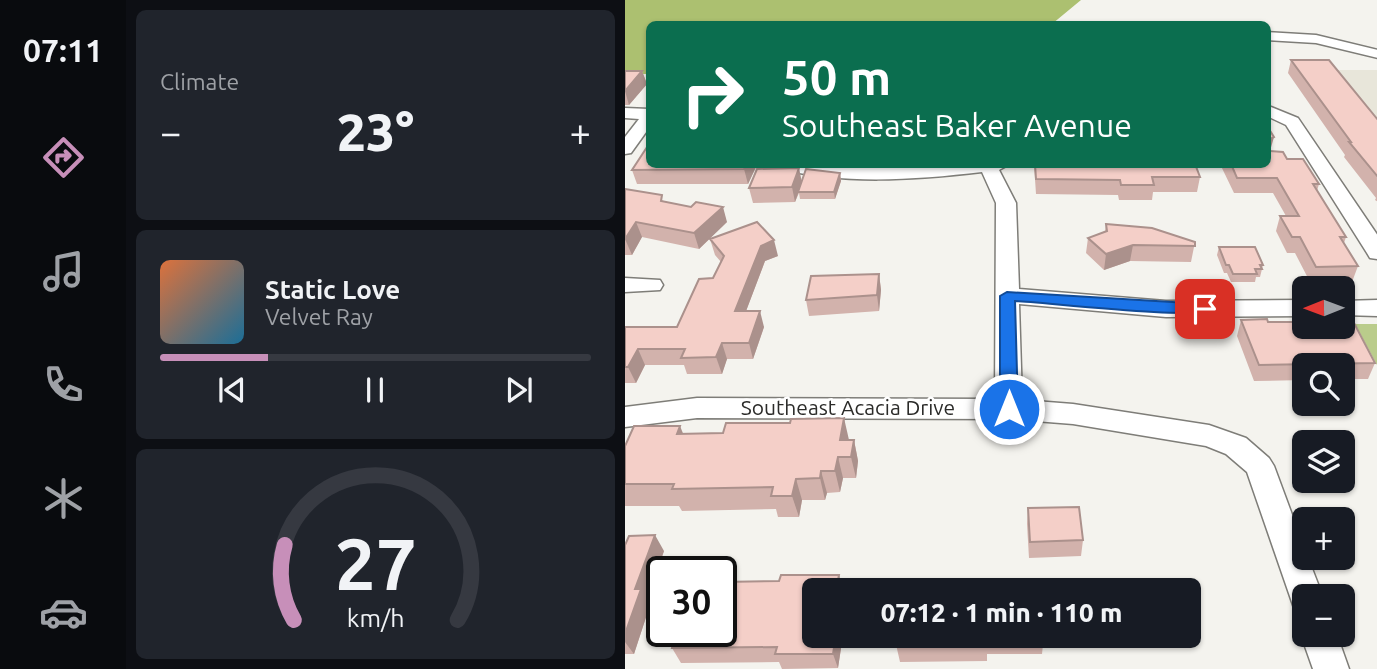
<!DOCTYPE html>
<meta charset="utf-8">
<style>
:root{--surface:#171b24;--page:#20242c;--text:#f1f3f6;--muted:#9ea1a6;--line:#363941;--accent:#c78fb9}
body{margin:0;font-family:Ubuntu,sans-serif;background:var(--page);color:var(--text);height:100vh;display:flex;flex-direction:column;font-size:26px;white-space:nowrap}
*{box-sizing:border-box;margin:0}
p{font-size:23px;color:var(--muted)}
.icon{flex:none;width:38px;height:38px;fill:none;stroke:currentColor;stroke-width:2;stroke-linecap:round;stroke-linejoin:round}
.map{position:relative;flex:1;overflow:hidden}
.sheet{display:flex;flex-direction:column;gap:10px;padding:10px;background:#0d0f14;width:499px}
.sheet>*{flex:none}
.hud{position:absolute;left:21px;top:21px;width:625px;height:147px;border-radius:10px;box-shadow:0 2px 5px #0004;background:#0b6e4f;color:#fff;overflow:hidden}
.needle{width:46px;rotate:269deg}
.tools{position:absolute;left:667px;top:276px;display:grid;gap:14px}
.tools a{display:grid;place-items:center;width:63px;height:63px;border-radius:10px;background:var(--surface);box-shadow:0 2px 5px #0004;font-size:35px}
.speed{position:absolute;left:21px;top:556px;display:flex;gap:14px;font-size:35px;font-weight:700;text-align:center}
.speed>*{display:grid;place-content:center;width:91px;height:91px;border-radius:50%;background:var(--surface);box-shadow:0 2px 5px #0004;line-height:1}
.speed .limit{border:4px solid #111;border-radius:10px;background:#fff;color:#111}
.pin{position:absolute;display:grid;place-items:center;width:60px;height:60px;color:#fff;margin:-30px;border-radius:14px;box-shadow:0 4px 10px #0006}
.me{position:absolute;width:77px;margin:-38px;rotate:0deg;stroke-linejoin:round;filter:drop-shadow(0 0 5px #0008)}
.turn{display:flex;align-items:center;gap:24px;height:147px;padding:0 21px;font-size:32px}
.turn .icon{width:91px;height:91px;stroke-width:2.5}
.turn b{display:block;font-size:49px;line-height:60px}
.big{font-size:52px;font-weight:800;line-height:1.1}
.sheet .tile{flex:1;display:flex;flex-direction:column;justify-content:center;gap:10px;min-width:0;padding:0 24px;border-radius:10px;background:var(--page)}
.sheet .dial{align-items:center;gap:0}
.dial svg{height:182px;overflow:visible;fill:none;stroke:var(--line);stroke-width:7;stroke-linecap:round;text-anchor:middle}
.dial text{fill:var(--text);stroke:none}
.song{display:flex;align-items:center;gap:21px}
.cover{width:84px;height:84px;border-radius:10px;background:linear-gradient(135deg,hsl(20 70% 55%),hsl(200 70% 35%))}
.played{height:7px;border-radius:4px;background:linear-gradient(90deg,var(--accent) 25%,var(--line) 25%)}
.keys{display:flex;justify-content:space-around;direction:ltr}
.heat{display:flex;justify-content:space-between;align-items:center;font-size:38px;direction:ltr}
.trip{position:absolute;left:177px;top:578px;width:399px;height:70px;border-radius:10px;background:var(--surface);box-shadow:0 2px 5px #0004;font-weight:800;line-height:70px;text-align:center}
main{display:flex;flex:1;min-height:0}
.tab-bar{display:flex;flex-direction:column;width:126px;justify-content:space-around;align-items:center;background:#090b0e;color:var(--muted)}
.tab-bar .icon{width:49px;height:49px}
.tab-bar .on{color:var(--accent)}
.tab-bar b{font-size:32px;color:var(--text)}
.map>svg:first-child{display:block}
</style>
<main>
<nav class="tab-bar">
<b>07:11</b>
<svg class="icon on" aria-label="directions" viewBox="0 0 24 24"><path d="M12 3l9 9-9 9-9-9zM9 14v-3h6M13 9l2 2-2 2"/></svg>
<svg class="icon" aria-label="music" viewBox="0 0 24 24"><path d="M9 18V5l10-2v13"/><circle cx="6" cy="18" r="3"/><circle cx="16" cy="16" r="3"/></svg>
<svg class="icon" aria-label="phone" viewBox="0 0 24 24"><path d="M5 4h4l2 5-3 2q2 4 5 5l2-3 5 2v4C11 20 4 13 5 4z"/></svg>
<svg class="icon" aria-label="climate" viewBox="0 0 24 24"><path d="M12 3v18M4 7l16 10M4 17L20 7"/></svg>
<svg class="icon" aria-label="car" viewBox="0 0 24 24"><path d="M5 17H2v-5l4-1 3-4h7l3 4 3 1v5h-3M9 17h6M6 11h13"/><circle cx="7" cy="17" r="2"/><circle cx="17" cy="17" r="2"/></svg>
</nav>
<section class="sheet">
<div class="tile"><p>Climate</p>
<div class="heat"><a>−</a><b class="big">23°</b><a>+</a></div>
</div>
<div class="tile">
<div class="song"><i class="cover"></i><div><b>Static Love</b><p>Velvet Ray</p></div></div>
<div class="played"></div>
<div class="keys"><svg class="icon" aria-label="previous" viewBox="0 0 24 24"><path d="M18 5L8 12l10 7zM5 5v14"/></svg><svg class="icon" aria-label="pause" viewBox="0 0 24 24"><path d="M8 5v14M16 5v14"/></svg><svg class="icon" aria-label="next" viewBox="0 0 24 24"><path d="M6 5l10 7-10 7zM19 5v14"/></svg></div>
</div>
<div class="tile dial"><svg viewBox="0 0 100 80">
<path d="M14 69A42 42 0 1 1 86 69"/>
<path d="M14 69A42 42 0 0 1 10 36" stroke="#c78fb9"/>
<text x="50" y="56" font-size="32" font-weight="700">27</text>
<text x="50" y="72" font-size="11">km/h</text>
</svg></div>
</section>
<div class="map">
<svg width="753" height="669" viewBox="0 0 753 669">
<rect width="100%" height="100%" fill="#f4f3ee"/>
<path fill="#e8e6da" d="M705,70H752V126Z"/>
<path fill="#bacc8b" d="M730,324H752V365Z"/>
<path fill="#acc070" d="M0,0H456L427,24H24V74H0Z"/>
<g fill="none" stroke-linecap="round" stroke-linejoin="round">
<defs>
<g id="minor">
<path d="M642,32L691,35L753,50V58L691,43L642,40Z"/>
<path d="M646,107L673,118L753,236V259L745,258L742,253L661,125L642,116V108Z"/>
<path d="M0,108L24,109V128L6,153L0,154V137L14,119L0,118Z"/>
<path d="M148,164L239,168L385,164L374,170L391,203L394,289L541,301L679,300V316L541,317L394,304L397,400L448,404L584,425L621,438L644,458L649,466L679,547V558H683L698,597H679V612L669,608L622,472L601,454L581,446L448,424L384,419L72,418L0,427V407L72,398L370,399L371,203L357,172C288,180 218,185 151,168Z"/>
<path d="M0,278L35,280L38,285L35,290L0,292Z"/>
<path d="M753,300V316L718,315V301Z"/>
<path d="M679,629V635H712L724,669H688L676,635Z"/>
</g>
</defs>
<use href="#minor" stroke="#7e7d78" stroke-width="3"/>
<use href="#minor" fill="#fff" fill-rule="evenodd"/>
</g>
<g fill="#d2b2ac">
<path d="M666,60L753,120V202L750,200L751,198L719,157L720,155L663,73Z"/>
<path d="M0,71H17L22,84L4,105H0Z"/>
<path d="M642,126L645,151L662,159L694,184L692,191L721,237L719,243L733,266L727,282H685L670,253H662L651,231L655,216H661L648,193H609L595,164H642Z"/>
<path d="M24,164H131V167L123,184H12L7,170Z"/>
<path d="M409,164H570L575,177L572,192H528L527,200H494L493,195L411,194Z"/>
<path d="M215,173L216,181L210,199H175L174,193L170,202L128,203L124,188L177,182Z"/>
<path d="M0,189L39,201L102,222L74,249L17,237L7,255H0Z"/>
<path d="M481,224L570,242L566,262L505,261L479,270L461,253L463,238L480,232Z"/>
<path d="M85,239L153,256L140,261L121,311L139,327L128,359H102L97,374H62L59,365H20L11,383H0V327H52L88,278L96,262L90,255Z"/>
<path d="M594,247L638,265L635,277H631L630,282H606L602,273H599L592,255Z"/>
<path d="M254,274L256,290L254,311L184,316L181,300Z"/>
<path d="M616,320L643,322L750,363L743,379H718V366H679V380L629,381L612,336Z"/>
<path d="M58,434L229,440L233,461L231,478H218L215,492L202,493L200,500H177L174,517H153L151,509L57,511L54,506H0V446Z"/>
<path d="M403,508L458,540L456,556L404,558L402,524Z"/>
<path d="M0,545L39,551L22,599L25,605L9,654H0Z"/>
<path d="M189,635H218L213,668L157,669L154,662L56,663L47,648Z"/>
<path d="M271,635H419L417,654H362V661L275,662L270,640Z"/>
</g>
<g fill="#ab918c">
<path d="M17,71L22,84L4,105L0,91Z"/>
<path d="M649,137L645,151L642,153L643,140Z"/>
<path d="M122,164H131V167L123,184L119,169Z"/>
<path d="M174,168L177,183L170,202L167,187Z"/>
<path d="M215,173L216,181L210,199L209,192Z"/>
<path d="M98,207L102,222L74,249L69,233Z"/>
<path d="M11,222L17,237L7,255L0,239Z"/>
<path d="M149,240L153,256L140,261L115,327L110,311L136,246Z"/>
<path d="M508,245L505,261L479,270L481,254Z"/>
<path d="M254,274L256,290L254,311L252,295Z"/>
<path d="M135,311L139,327L128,359L124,343Z"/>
<path d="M97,343L102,359L97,374L91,357Z"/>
<path d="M13,349L20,365L11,383L3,367Z"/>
<path d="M219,418L224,440H215Z"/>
<path d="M55,426L64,448L52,434Z"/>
<path d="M229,440L233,461L231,478L226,457Z"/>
<path d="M213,457L218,478L215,492L210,471Z"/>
<path d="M196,471L202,493L200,500L195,478Z"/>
<path d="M171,479L177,500L174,517L167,496Z"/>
<path d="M30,535L39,551L22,599L25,605L9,654L0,642V634L10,589Z"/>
<path d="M214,575L218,590H211Z"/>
<path d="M211,635H218L213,668L208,654Z"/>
</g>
<g fill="#f4cfc8" stroke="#ab918c" stroke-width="2">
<path d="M666,60H704L753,120V177L724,142H726Z"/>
<path d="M0,71H17L0,91Z"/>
<path d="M642,126L649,137L643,140L644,151L658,152L662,159H678L694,184H688L721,237H715L733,266L691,267L675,237H667L655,216H674L652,178H612L606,164H642Z"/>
<path d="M24,144V164H122L119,169L7,170Z"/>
<path d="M410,164H570L575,177H527L529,185H496L495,180L411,179Z"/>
<path d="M174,168L167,187L124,188L132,169Z"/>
<path d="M181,169L215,173L209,192H173Z"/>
<path d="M0,189L37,195L36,201L66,207L71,202L98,207L69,233L11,222L0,239Z"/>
<path d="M132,222L149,240L136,246L110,311H135L124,343H97L91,357L56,358L60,349H13L3,367H0V327H52L74,279L88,278L99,256L85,239Z"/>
<path d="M481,224L527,228L570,242V246L508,245L481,254L463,238L482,231Z"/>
<path d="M594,247H630L638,265H635L637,269H630L632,274H608L604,265H601Z"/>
<path d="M254,274L252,295L181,300L186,276Z"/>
<path d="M642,319L643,322H679V327H718V323H729L750,363L634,365L616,320Z"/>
<path d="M219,418L215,440H229L226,457H213L210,471H196L195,478L171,479L167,496H146L148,487L47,489L49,484H0V446L9,426H55L52,434L98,433L101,423H165L166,419Z"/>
<path d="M454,507L458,540L405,542L403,508Z"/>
<path d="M30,535L10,589H16L0,634V545L4,536Z"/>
<path d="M156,575H214L211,590H189V635H211L208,654H150L152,647L47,648L52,632H96V582L154,581Z"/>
<path d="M271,635H361V640H270Z"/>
</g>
<path fill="#1a73e8" stroke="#114b97" stroke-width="2" d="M382,292L580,304L588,309C577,321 418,302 390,301L393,409L390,413H378L375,409V296Z"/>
<g text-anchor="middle" stroke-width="5" stroke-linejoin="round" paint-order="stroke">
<g font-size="21" fill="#2b2b29" stroke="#fff">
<text x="223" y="415">Southeast Acacia Drive</text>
</g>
</g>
</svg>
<div class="tools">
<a><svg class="needle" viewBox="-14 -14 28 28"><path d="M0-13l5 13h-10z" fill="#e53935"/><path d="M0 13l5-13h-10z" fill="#9ea1a6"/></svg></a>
<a><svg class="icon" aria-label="search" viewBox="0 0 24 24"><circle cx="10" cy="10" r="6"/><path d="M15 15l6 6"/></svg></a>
<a><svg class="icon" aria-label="layers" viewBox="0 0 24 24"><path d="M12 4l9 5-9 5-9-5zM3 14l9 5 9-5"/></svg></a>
<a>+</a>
<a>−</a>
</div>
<div class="speed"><div class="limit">30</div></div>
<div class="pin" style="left:580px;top:309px;background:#d93025"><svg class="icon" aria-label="arrive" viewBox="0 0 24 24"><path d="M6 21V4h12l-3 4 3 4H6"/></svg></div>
<svg class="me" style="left:384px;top:409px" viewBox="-20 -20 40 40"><circle r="17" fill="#1a73e8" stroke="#fff" stroke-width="3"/><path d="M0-11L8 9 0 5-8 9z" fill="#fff"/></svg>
<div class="trip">07:12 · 1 min · 110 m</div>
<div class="hud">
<div class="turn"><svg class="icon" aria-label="right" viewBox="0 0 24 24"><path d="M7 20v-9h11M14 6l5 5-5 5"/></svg><div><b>50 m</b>Southeast Baker Avenue</div></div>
</div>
</div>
</main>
